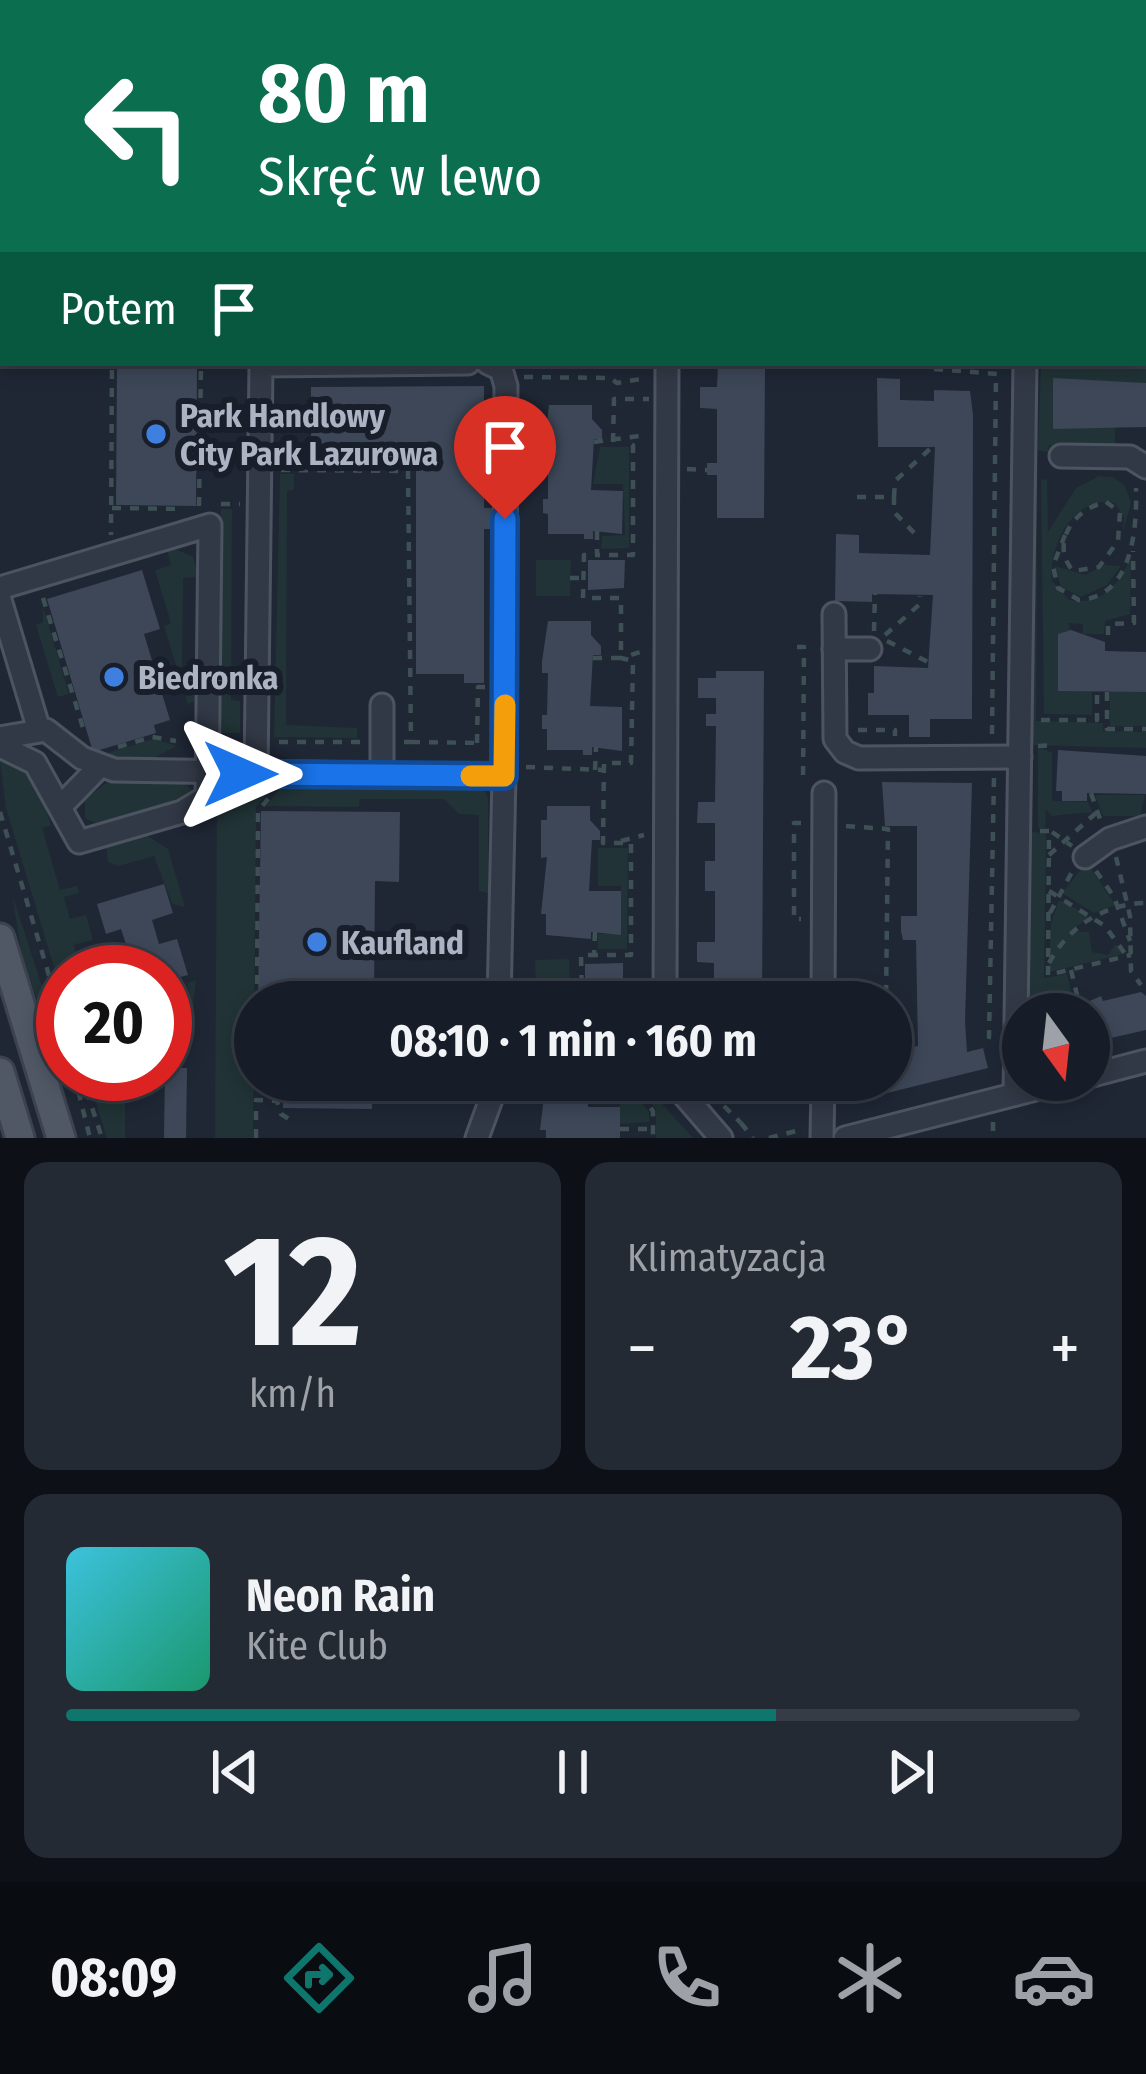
<!DOCTYPE html>
<html lang="pl">
<meta charset="utf-8">
<style>
:root{--surface:#171d28;--page:#242a34;--text:#f1f3f6;--muted:#9ea2a8;--line:#363b45;--accent:#0f766e}
body{margin:0;font-family:"Fira Sans Condensed",sans-serif;background:var(--page);color:var(--text);height:100vh;display:flex;flex-direction:column;font-size:45px;white-space:nowrap}
*{box-sizing:border-box;margin:0}
p{font-size:39px;color:var(--muted)}
.icon{flex:none;width:66px;height:66px;fill:none;stroke:currentColor;stroke-width:2;stroke-linecap:round;stroke-linejoin:round}
.map{position:relative;height:1138px;overflow:hidden}
.sheet{display:flex;flex-direction:column;gap:24px;padding:24px;background:#0d1016;flex:1}
.sheet>*{flex:none}
.banner{position:absolute;left:0px;top:0px;width:1146px;height:366px;box-shadow:0 6px 18px #0003,0 0 0 3px var(--line);background:#0b6e4f;color:#fff;overflow:hidden}
.needle{width:78px;rotate:165deg}
.tools{position:absolute;left:1002px;top:993px;display:grid;gap:24px}
.tools a{display:grid;place-items:center;width:108px;height:108px;border-radius:50%;background:var(--surface);box-shadow:0 6px 18px #0003,0 0 0 3px var(--line);font-size:60px}
.speed{position:absolute;left:36px;top:945px;display:flex;gap:24px;font-size:60px;font-weight:700;text-align:center}
.speed>*{display:grid;place-content:center;width:156px;height:156px;border-radius:50%;background:var(--surface);box-shadow:0 6px 18px #0003,0 0 0 3px var(--line);line-height:1}
.speed .limit{border:18px solid #d22;background:#fff;color:#111}
.pin{position:absolute;display:grid;place-items:center;width:102px;height:102px;color:#fff;margin:-123px -51px;border-radius:50% 50% 50% 0;rotate:-45deg;box-shadow:0 0 12px #0007}
.pin .icon{rotate:45deg}
.me{position:absolute;width:132px;margin:-66px;rotate:90deg;stroke-linejoin:round;filter:drop-shadow(0 0 9px #0008)}
.turn{display:flex;align-items:center;gap:42px;height:252px;padding:0 60px;font-size:54px}
.turn .icon{width:156px;height:156px;stroke-width:2.5}
.turn b{display:block;font-size:84px;line-height:102px}
.then{display:flex;align-items:center;height:114px;padding:0 60px;background:#0003;gap:24px;font-size:45px}
.big{font-size:90px;font-weight:700;line-height:1.1}
.sheet .tile{flex:1;display:flex;flex-direction:column;justify-content:center;gap:18px;min-width:0;padding:0 42px;border-radius:24px;background:var(--page)}
.sheet .dial{align-items:center;gap:0}
.dial b{font-size:156px;line-height:1}
.song{display:flex;align-items:center;gap:36px}
.cover{width:144px;height:144px;border-radius:18px;background:linear-gradient(135deg,hsl(190 70% 55%),hsl(160 70% 35%))}
.played{height:12px;border-radius:6px;background:linear-gradient(90deg,var(--accent) 70%,var(--line) 70%)}
.keys{display:flex;justify-content:space-around;direction:ltr}
.heat{display:flex;justify-content:space-between;align-items:center;font-size:66px;direction:ltr}
.sheet .tiles{flex:1;display:grid;gap:24px;grid-template-columns:1fr 1fr}
.tile:last-child{grid-column:span 2}
.trip{position:absolute;left:234px;top:981px;width:678px;height:120px;border-radius:60px;background:var(--surface);box-shadow:0 6px 18px #0003,0 0 0 3px var(--line);font-weight:700;line-height:120px;text-align:center}
.menu{display:flex;height:192px;justify-content:space-around;align-items:center;background:#090c10;color:var(--muted)}
.menu .icon{width:84px;height:84px}
.menu .selected{color:var(--accent)}
.menu b{font-size:54px;color:var(--text)}
.map>svg:first-child{display:block}
</style>
<div class="map">
<svg width="1146" height="1138" viewBox="0 0 1146 1138">
<rect width="100%" height="100%" fill="#1f2735"/>
<g fill="#213336">
<path d="M686,0H1069L1084,3H686Z"/>
<path d="M1146,360V383L1053,379V428L1115,427V446L1049,445L1048,452L1038,450L1041,363Z"/>
<path d="M1033,363L1038,365L1036,721L1103,723V731L1146,732V748L1033,745L1032,832L1046,833L1044,978L1067,974L1073,999L1041,1007V1014H1027Z"/>
<path d="M600,447H629V548L601,549L602,536L625,535L623,484H593Z"/>
<path d="M280,474H294V490L287,491L286,725L357,728V738L274,737Z"/>
<path d="M1099,476L1113,477L1125,486L1131,503L1123,532L1124,517L1115,503C1074,494 1048,546 1052,581L1069,600C1102,606 1117,586 1131,558L1130,614L1105,621L1104,634H1083V624L1068,623L1092,691V715L1044,714L1041,480L1047,479L1048,532L1076,488Z"/>
<path d="M221,509H232L231,700L240,701V733H218Z"/>
<path d="M173,548L193,557L199,577L183,578L182,676L198,677L197,700L188,704L164,626L171,623L155,570L171,565L167,549Z"/>
<path d="M536,560H571L570,596H536Z"/>
<path d="M1105,565L1121,566L1107,585L1081,597L1061,587L1055,566L1085,575Z"/>
<path d="M43,607L69,694L58,697L36,625L43,622Z"/>
<rect x="1110" y="691" width="36" height="35"/>
<path d="M154,739L177,746L150,760L97,756Z"/>
<path d="M1042,748L1052,753V801L1088,802L1092,812L1052,816L1046,809L1045,828L1038,829V749Z"/>
<path d="M0,761C33,767 42,796 51,825L42,828L60,890L77,886L79,893L64,897L70,919L86,915L93,940L74,945L81,972H63V997L6,808Z"/>
<path d="M167,779L182,781L192,790C175,810 106,834 85,818V799L108,782Z"/>
<path d="M278,784L256,806L253,1138H215L217,805L236,786Z"/>
<path d="M283,784L483,787L488,798V893L479,891V815L459,814L444,799H360L359,807L266,806Z"/>
<path d="M1095,795H1145L1140,816H1103Z"/>
<path d="M146,835L168,849L185,907L172,904L154,856L118,866L108,862L106,846Z"/>
<path d="M598,848H628L627,949H598V934H621V886H598Z"/>
<path d="M1087,862L1115,905L1094,913L1062,893Z"/>
<path d="M12,894L63,1051L59,1059L23,962Z"/>
<path d="M1059,900L1089,916L1072,931L1089,932L1092,952L1108,955L1116,944L1123,954L1049,972L1051,923Z"/>
<path d="M569,959L570,994L536,995L535,960Z"/>
<path d="M196,980L191,1024L165,1034V1002L190,995L187,983Z"/>
<path d="M87,1074H141V1085L125,1086V1138H107Z"/>
<path d="M595,1080H622L625,1093H633L649,1112V1122L620,1124V1103L594,1104Z"/>
<path d="M633,1080H651L663,1105L693,1138H656V1109Z"/>
</g>
<g fill="#3d4758">
<path d="M117,363H197L196,506L116,505Z"/>
<path d="M718,363H765L764,518H717V475H707V463H717V409L700,408V387H717Z"/>
<path d="M877,378L900,379V400L934,401V390L970,391L973,415L972,719H930V737H909V715H868V693H874V666L928,668L933,595L872,594V602L835,601L836,534L859,535V553L930,555L935,447H878Z"/>
<path d="M1053,378L1146,383V427L1053,429Z"/>
<path d="M484,386V508H495V529H484V683H464V674H416V468L311,469V387Z"/>
<path d="M549,405H592V419L602,430V439H594L591,490L623,491L622,534L593,531V539H584V534H548V514L543,513V499H548V457H543Z"/>
<path d="M588,560H625L624,588L588,590Z"/>
<path d="M142,570L160,629L144,634L170,720L154,725L156,733L93,752L47,599Z"/>
<path d="M548,621H591V635L601,646V655H593L590,706L622,707V751L592,747V755H583V750H547V729H542V715H547L548,673H542V661Z"/>
<path d="M1071,630L1105,642V651L1146,652V692L1058,691V634Z"/>
<path d="M716,671H764L762,1002H714V963L697,962V942H715V891H705V861H715V823H697L698,802H715L716,726H706V714H716V698H698V678H716Z"/>
<path d="M1058,750L1146,756V794L1087,793V801H1062V791H1056Z"/>
<path d="M882,782L972,783L965,1022L967,1052L983,1048L988,1068L847,1103L841,1080H891V1050L918,1046L916,940H903L901,931V916H917V826H885Z"/>
<path d="M547,806H590V820L600,831V840H592L589,891H621V935L591,932V939L546,935V914H541L547,857L541,858V820H547Z"/>
<path d="M261,811L400,812L399,882L375,881L374,1002H258Z"/>
<path d="M164,884L173,913L152,920L159,944L177,939L188,975L165,981V972H135L121,929L106,934L97,904Z"/>
<path d="M623,963V991H585V964Z"/>
<path d="M1141,992L1146,996V1030L1089,1043V1014H1058L1056,1004L1072,1000L1074,1008L1101,996L1103,1001Z"/>
<path d="M165,1068H187L186,1138H164Z"/>
<path d="M257,1080H373L372,1109L283,1108V1093L257,1092Z"/>
<path d="M546,1080H588V1107H620V1138H546V1130H540Z"/>
</g>
<g fill="none" stroke-linecap="round" stroke-linejoin="round">
<defs>
<g id="minor">
<path d="M263,0V3"/>
<path d="M669,3V0"/>
<path d="M1143,156L1146,155"/>
<path d="M488,363L501,369L506,386L504,776"/>
<path d="M1061,456L1130,457L1146,467"/>
<path d="M0,588L210,525L207,799"/>
<path d="M0,600L39,730"/>
<path d="M834,614L835,739L845,752L859,758L1020,757"/>
<path d="M834,649H870"/>
<path d="M382,705V775"/>
<path d="M0,738L46,730L82,758L114,770L504,776L499,1002"/>
<path d="M0,746L35,763L79,842L182,812L215,792"/>
<path d="M256,774L261,365L468,363"/>
<path d="M61,806L100,766"/>
<path d="M1085,857L1110,839L1146,827"/>
<path d="M665,1002L667,363"/>
<path d="M823,1002L824,793"/>
<path d="M1089,1076L1146,1061"/>
<path d="M671,1080L721,1138"/>
<path d="M1015,1094L1025,363"/>
<path d="M477,1138L498,1080"/>
<path d="M822,1138L823,1080"/>
<path d="M845,1138L1071,1080"/>
</g>
<g id="major">
<path d="M0,938L61,1138"/>
<path d="M0,1072L20,1138"/>
</g>
</defs>
<use href="#minor" stroke="#4d5461" stroke-width="27"/>
<use href="#major" stroke="#3c424f" stroke-width="33"/>
<g stroke="#3e5054" stroke-width="4.5" stroke-dasharray="9 9" stroke-linecap="butt">
<path d="M738,0L742,3"/>
<path d="M1010,0L1014,3"/>
<path d="M1076,0H1095"/>
<path d="M1122,0L1126,3"/>
<path d="M238,3V0"/>
<path d="M444,3L457,0"/>
<path d="M505,3V0"/>
<path d="M699,3L703,0"/>
<path d="M973,3L976,0"/>
<path d="M1143,8H1146"/>
<path d="M1143,18H1146"/>
<path d="M1143,28L1146,29"/>
<path d="M1143,40H1146"/>
<path d="M0,285H3"/>
<path d="M1143,358H1146"/>
<path d="M101,363H112L111,535"/>
<path d="M934,369L998,374"/>
<path d="M524,377L611,378L617,383L647,378"/>
<path d="M594,442L646,435"/>
<path d="M613,442L614,399H649"/>
<path d="M687,469L707,470"/>
<path d="M281,470L408,471L411,742H402"/>
<path d="M857,497H894V512L920,539"/>
<path d="M894,497L895,481L931,448"/>
<path d="M1106,502L1120,512L1118,541L1099,567L1073,571C1049,543 1075,508 1106,502Z"/>
<path d="M221,504H240"/>
<path d="M199,506L201,363"/>
<path d="M112,508L184,509"/>
<path d="M597,531V555H633V445L625,442"/>
<path d="M1065,535L1053,566L1058,588L1079,600C1133,597 1137,528 1136,488"/>
<path d="M570,578H583"/>
<path d="M43,598L84,731"/>
<path d="M874,631L875,594"/>
<path d="M885,635L920,604V596"/>
<path d="M1108,635V624L1134,623L1133,551"/>
<path d="M887,641L928,662"/>
<path d="M797,647H804L803,784"/>
<path d="M593,658H621V598H583L584,555H597"/>
<path d="M1107,692V729H1146"/>
<path d="M1041,720H1097V692"/>
<path d="M858,730H895V736"/>
<path d="M992,734L996,374"/>
<path d="M279,742H363"/>
<path d="M411,742L483,743"/>
<path d="M477,743L478,687H487"/>
<path d="M1038,746L1056,745"/>
<path d="M118,747L152,737L176,741"/>
<path d="M526,767L604,770"/>
<path d="M595,770L596,747"/>
<path d="M994,778L989,1037H994"/>
<path d="M1091,793L1100,819"/>
<path d="M0,812L63,1022"/>
<path d="M801,823H794V919H801"/>
<path d="M846,826L888,829L886,1002"/>
<path d="M1040,831H1049L1048,975L1131,955"/>
<path d="M1052,832L1072,846"/>
<path d="M621,841L644,835"/>
<path d="M1049,855L1097,812"/>
<path d="M1116,857L1130,916L1131,971L1141,985"/>
<path d="M1096,871L1114,897L1130,941"/>
<path d="M1049,891L1105,926L1126,955"/>
<path d="M1050,913L1073,870"/>
<path d="M595,932L594,955H631V843H603L604,763H631L633,661L621,658L643,651"/>
<path d="M1049,963C1069,926 1104,904 1146,903"/>
<path d="M1071,970L1078,999"/>
<path d="M257,1002L258,811L273,793"/>
<path d="M582,1002L581,955H594"/>
<path d="M74,1074L90,1138"/>
<path d="M81,1074L102,1138"/>
<path d="M256,1080V1098"/>
<path d="M628,1080L653,1111V1138"/>
<path d="M715,1098H777L778,1080"/>
<path d="M724,1106L741,1123"/>
<path d="M993,1122V1138"/>
<path d="M741,1123L753,1138"/>
<path d="M620,1129H653"/>
<path d="M256,1138V1100L277,1101L281,1114L292,1121"/>
<path d="M769,1138L804,1129"/>
</g>
<use href="#minor" stroke="#323946" stroke-width="21"/>
<use href="#major" stroke="#505866" stroke-width="27"/>
</g>
<g fill="none" stroke-linecap="round" stroke-linejoin="round">
<defs>
<path id="route" d="M240,774L504,776L505,519"/>
</defs>
<use href="#route" stroke="#114b97" stroke-width="30"/>
<use href="#route" stroke="#1a73e8" stroke-width="21"/>
<path stroke="#f59e0b" stroke-width="21" d="M471,776H504L505,705"/>
</g>
<g fill="#3f7fe0" stroke="#181e2a" stroke-width="4.5">
<circle cx="156" cy="434" r="12"/>
<circle cx="114" cy="677" r="12"/>
<circle cx="317" cy="942" r="12"/>
</g>
<g text-anchor="middle" stroke-width="12" stroke-linejoin="round" paint-order="stroke">
<g font-size="33" font-weight="bold" fill="#acb4c3" stroke="#181e2a" text-anchor="start">
<text x="180" y="427">Park Handlowy<tspan x="180" dy="38">City Park Lazurowa</tspan></text>
<text x="138" y="689">Biedronka</text>
<text x="341" y="954">Kaufland</text>
</g>
</g>
</svg>
<div class="tools">
<a><svg class="needle" viewBox="-14 -14 28 28"><path d="M0-13l5 13h-10z" fill="#e53935"/><path d="M0 13l5-13h-10z" fill="#9ea2a8"/></svg></a>
</div>
<div class="speed"><div class="limit">20</div></div>
<div class="pin" style="left:505px;top:519px;background:#d93025"><svg class="icon" aria-label="arrive" viewBox="0 0 24 24"><path d="M6 21V4h12l-3 4 3 4H6"/></svg></div>
<svg class="me" style="left:240px;top:774px" viewBox="-20 -20 40 40"><path d="M0-17L14 15 0 8-14 15z" fill="#1a73e8" stroke="#fff" stroke-width="4"/></svg>
<div class="trip">08:10 · 1 min · 160 m</div>
<div class="banner">
<div class="turn"><svg class="icon" aria-label="left" viewBox="0 0 24 24"><path d="M17 20v-9H6M10 6l-5 5 5 5"/></svg><div><b>80 m</b>Skręć w lewo</div></div>
<div class="then">Potem<svg class="icon" aria-label="arrive" viewBox="0 0 24 24"><path d="M6 21V4h12l-3 4 3 4H6"/></svg></div>
</div>
</div>
<section class="sheet">
<div class="tiles">
<div class="tile dial"><b>12</b><p>km/h</p></div>
<div class="tile"><p>Klimatyzacja</p>
<div class="heat"><a>−</a><b class="big">23°</b><a>+</a></div>
</div>
<div class="tile">
<div class="song"><i class="cover"></i><div><b>Neon Rain</b><p>Kite Club</p></div></div>
<div class="played"></div>
<div class="keys"><svg class="icon" aria-label="previous" viewBox="0 0 24 24"><path d="M18 5L8 12l10 7zM5 5v14"/></svg><svg class="icon" aria-label="pause" viewBox="0 0 24 24"><path d="M8 5v14M16 5v14"/></svg><svg class="icon" aria-label="next" viewBox="0 0 24 24"><path d="M6 5l10 7-10 7zM19 5v14"/></svg></div>
</div>
</div>
</section>
<nav class="menu">
<b>08:09</b>
<svg class="icon selected" aria-label="directions" viewBox="0 0 24 24"><path d="M12 3l9 9-9 9-9-9zM9 14v-3h6M13 9l2 2-2 2"/></svg>
<svg class="icon" aria-label="music" viewBox="0 0 24 24"><path d="M9 18V5l10-2v13"/><circle cx="6" cy="18" r="3"/><circle cx="16" cy="16" r="3"/></svg>
<svg class="icon" aria-label="phone" viewBox="0 0 24 24"><path d="M5 4h4l2 5-3 2q2 4 5 5l2-3 5 2v4C11 20 4 13 5 4z"/></svg>
<svg class="icon" aria-label="climate" viewBox="0 0 24 24"><path d="M12 3v18M4 7l16 10M4 17L20 7"/></svg>
<svg class="icon" aria-label="car" viewBox="0 0 24 24"><path d="M5 17H2v-5l4-1 3-4h7l3 4 3 1v5h-3M9 17h6M6 11h13"/><circle cx="7" cy="17" r="2"/><circle cx="17" cy="17" r="2"/></svg>
</nav>
